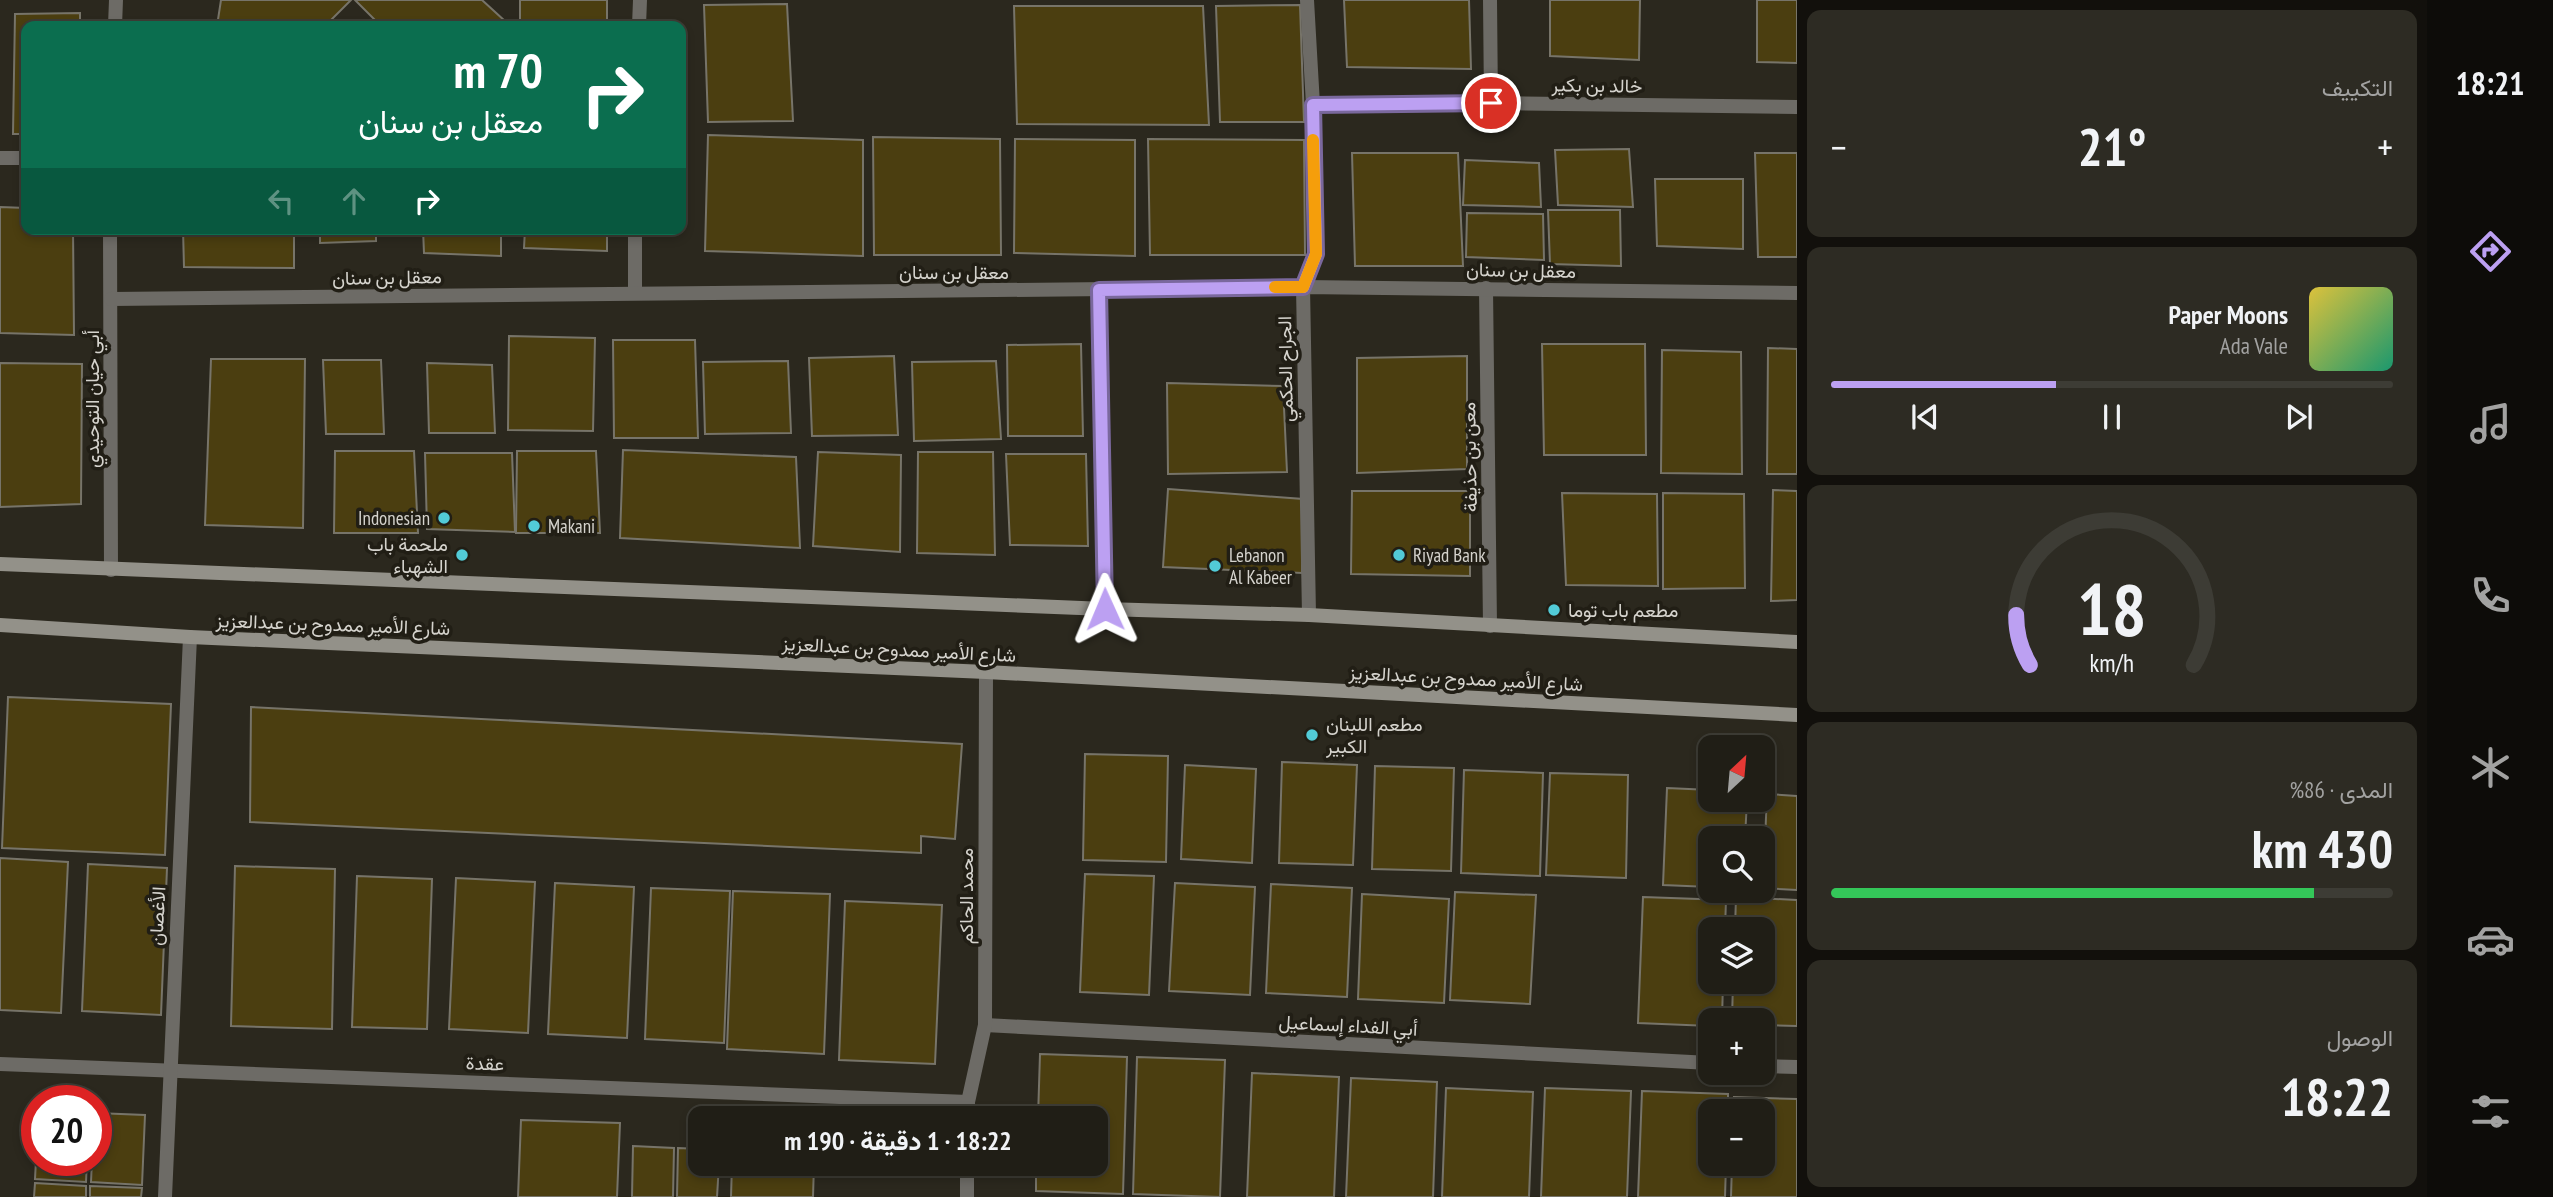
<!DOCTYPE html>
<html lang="ar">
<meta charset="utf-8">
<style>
:root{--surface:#201e16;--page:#2d2b23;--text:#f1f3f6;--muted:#a2a2a1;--line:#3d3c35;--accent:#bca0f2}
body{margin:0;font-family:"PT Sans Narrow",Vazirmatn,sans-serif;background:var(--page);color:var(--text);direction:rtl;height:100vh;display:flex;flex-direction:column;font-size:26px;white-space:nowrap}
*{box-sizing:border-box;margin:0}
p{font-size:23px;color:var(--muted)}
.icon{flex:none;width:38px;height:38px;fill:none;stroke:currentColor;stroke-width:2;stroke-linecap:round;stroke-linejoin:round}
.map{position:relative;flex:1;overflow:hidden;direction:ltr}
.details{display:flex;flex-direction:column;gap:10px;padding:10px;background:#12100c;width:630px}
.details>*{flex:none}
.guide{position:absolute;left:21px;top:21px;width:665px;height:214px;border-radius:14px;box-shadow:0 4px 10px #0003,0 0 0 2px var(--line);direction:rtl;background:#0b6e4f;color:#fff;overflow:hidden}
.needle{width:46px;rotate:26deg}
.tools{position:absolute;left:1698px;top:735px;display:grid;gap:14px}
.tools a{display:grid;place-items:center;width:77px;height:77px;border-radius:14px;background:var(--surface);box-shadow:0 4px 10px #0003,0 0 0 2px var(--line);font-size:35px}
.speed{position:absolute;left:21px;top:1085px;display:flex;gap:14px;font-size:35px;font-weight:700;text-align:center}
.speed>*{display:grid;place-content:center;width:91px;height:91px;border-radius:50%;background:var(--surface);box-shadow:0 4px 10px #0003,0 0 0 2px var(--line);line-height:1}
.speed .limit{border:10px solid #d22;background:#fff;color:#111}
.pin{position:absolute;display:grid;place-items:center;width:60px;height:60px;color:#fff;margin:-30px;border:4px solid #fff;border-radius:50%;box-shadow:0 2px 7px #0007}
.me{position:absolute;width:77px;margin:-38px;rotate:359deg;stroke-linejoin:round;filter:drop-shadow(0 0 5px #0008)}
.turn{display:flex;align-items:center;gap:24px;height:147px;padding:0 28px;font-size:32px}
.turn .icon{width:91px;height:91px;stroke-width:2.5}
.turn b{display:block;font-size:49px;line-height:60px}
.lanes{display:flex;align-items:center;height:66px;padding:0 28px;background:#0003;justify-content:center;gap:35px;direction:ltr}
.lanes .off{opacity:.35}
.big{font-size:52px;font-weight:700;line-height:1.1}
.details .tile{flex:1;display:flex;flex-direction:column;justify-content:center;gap:10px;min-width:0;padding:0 24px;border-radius:14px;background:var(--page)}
.details .dial{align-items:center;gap:0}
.dial svg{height:182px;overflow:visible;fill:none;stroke:var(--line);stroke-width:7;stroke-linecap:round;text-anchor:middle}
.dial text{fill:var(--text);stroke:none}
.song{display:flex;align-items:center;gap:21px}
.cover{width:84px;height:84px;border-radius:10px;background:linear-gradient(135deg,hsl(50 70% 55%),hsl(160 70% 35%))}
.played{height:7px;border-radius:4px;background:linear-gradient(90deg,var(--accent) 40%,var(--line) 40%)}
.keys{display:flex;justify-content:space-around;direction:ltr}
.heat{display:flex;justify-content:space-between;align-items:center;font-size:38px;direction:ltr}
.charge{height:10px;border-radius:5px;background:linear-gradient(90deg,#34c759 86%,var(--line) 0)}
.trip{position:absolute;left:688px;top:1106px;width:420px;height:70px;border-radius:14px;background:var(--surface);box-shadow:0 4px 10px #0003,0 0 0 2px var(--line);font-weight:700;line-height:70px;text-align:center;direction:rtl}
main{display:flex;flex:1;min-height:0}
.menu{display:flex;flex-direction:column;width:126px;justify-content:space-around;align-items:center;background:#0d0c09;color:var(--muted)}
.menu .icon{width:49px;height:49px}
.menu .on{color:var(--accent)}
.menu b{font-size:32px;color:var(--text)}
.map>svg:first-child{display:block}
</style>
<main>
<nav class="menu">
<b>18:21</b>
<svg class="icon on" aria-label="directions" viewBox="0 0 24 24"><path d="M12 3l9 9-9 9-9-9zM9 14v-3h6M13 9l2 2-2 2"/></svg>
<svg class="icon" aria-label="music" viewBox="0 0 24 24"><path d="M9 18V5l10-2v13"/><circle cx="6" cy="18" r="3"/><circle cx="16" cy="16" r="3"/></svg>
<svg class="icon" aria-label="phone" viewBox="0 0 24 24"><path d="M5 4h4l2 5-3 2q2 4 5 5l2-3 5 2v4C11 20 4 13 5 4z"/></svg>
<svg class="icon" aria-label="climate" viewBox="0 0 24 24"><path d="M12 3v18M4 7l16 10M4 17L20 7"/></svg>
<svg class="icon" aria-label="car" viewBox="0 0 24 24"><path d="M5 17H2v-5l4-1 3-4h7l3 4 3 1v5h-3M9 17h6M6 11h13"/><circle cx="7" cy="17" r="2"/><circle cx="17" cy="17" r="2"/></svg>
<svg class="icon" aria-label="filters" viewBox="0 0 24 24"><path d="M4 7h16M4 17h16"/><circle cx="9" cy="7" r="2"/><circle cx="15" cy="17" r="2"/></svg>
</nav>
<section class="details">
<div class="tile"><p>التكييف</p>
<div class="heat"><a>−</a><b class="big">21°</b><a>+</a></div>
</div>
<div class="tile">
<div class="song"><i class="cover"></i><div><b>Paper Moons</b><p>Ada Vale</p></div></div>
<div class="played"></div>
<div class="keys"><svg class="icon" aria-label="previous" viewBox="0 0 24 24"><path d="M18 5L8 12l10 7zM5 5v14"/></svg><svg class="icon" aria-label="pause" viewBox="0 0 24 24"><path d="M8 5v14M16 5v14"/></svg><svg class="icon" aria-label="next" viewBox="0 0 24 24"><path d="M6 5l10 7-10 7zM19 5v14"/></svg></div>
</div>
<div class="tile dial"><svg viewBox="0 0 100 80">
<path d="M14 69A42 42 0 1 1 86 69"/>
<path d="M14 69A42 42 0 0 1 8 47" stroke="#bca0f2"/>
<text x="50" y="56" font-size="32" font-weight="700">18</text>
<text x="50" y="72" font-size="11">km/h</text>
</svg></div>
<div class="tile"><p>المدى · 86%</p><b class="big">430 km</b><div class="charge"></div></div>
<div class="tile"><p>الوصول</p><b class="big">18:22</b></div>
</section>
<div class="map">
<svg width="1797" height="1197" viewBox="0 0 1797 1197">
<rect width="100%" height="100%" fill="#2b281e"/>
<g fill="#4b3e10" stroke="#777469" stroke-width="2">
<path d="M221,0H351L325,26H217Z"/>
<path d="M355,0H482L506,22V26H381Z"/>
<rect x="520" y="0" width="87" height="26"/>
<path d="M1344,0H1469L1471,69L1347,67Z"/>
<path d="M1550,0H1640L1639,60L1550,56Z"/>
<path d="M1757,0H1797V63L1757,62Z"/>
<path d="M787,4L793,121L708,122L704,5Z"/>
<path d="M1300,5L1304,122H1220L1216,6Z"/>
<path d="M1014,6H1203L1209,125L1017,124Z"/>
<path d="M80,13V26H26V134H13L15,14Z"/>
<path d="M708,135L863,140V256L705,251Z"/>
<path d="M873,137L1000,139L1001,255H874Z"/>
<path d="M1015,139L1135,140V256L1014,253Z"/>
<path d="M1148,139L1304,140L1305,255H1150Z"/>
<path d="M1629,149L1633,207L1558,205L1555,150Z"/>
<path d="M1352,153H1458L1463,266H1355Z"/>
<path d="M1755,153H1797V257H1758Z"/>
<path d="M1465,160L1539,163L1541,207L1463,205Z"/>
<path d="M1655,179H1743V249L1657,246Z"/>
<path d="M0,207L26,208V229H73L74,335L0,333Z"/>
<path d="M1548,210H1620L1621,266L1550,264Z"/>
<path d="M1467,213L1543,214L1544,260L1466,257Z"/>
<path d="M183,229H294V268L184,267Z"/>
<path d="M320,229H376V241L320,243Z"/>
<path d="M423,229H501V256L424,253Z"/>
<path d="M525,229H607V251L524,248Z"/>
<path d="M509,336L595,338L593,431L508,430Z"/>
<path d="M613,340H695L698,438H614Z"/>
<path d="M1081,344L1083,436H1008L1007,345Z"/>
<path d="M1542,344H1645L1646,455H1544Z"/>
<path d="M1768,348L1797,349V474H1767Z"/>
<path d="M1662,350L1741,352L1742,474L1661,473Z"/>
<path d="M894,356L898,435L812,436L809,358Z"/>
<path d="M1467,356V469L1357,473V358Z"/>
<path d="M211,359H305L303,528L205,525Z"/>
<path d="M323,360H381L384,434H326Z"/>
<path d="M788,361L791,433L705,434L703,362Z"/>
<path d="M996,361L1001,439L914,441L912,362Z"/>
<path d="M0,363L82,364L81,504L0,507Z"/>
<path d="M427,363L492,365L495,433H429Z"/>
<path d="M1167,383L1283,386L1287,472L1168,474Z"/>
<path d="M623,450L796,457L800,548L620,538Z"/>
<path d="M335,451H414L418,533H334Z"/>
<path d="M517,451H596L600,533H516Z"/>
<path d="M818,452L901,455L900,552L813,546Z"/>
<path d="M918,452H993L995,555L917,553Z"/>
<path d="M425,453H512L515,532L427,529Z"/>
<path d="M1006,454H1086L1088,546L1010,545Z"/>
<path d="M1168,489L1303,499L1302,573L1163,567Z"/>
<path d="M1773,490L1797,491V600L1771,601Z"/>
<path d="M1352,491H1470V576L1351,574Z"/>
<path d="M1562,493L1657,494L1658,586L1566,585Z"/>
<path d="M1663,493L1744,494L1745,588L1663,589Z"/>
<path d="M8,697L171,704L165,855L2,848Z"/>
<path d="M251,707L962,744L955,839L921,836V853L250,822Z"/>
<path d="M1085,754L1168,756L1166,862L1083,860Z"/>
<path d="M1282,762L1357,765L1353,865L1279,863Z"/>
<path d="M1185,765L1256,769L1252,863L1181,859Z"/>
<path d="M1375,766L1454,768L1451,871L1372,869Z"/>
<path d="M1464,770L1543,773L1540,876L1461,873Z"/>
<path d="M1550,773L1628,775L1626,878L1546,875Z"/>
<path d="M1667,788L1710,790V800H1747L1745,838H1710V887L1663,885Z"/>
<path d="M1767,794L1797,796V890L1763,888Z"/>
<path d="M0,858L68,862L61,1013L0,1010Z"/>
<path d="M88,864L167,868L161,1015L82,1011Z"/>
<path d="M235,866L335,869L332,1029L231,1026Z"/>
<path d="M1085,874L1154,876L1149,995L1080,992Z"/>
<path d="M357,876L432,879L427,1029L352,1027Z"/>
<path d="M456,878L535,882L528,1033L449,1029Z"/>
<path d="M555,883L634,887L627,1038L548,1034Z"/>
<path d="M1175,883L1255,887L1250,995L1169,991Z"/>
<path d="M1271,884L1352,888L1347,997L1266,993Z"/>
<path d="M651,888L730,891L724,1043L645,1039Z"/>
<path d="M733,891L830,894L824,1054L727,1049Z"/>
<path d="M1455,892L1536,895L1530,1004L1450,1000Z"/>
<path d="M1362,894L1449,899L1444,1003L1358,999Z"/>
<path d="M1643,897L1726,900L1725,929H1710V982H1723L1722,1020H1710V1026L1638,1023Z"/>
<path d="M1736,897L1797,900V1026L1762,1025V1020H1732L1733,982H1762V929H1735Z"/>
<path d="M845,901L942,905L935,1064L839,1060Z"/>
<path d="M1040,1054L1127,1057L1123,1194L1036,1191V1164H1096V1118H1038Z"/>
<path d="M1137,1057L1225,1060L1220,1197L1133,1194Z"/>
<path d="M1252,1073L1339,1077L1334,1197H1247Z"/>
<path d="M1351,1078L1437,1082L1433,1197H1346Z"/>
<path d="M1446,1088L1533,1092L1529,1197H1442Z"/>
<path d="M1545,1088L1631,1091L1627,1197H1541Z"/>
<path d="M1642,1091L1728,1094V1111H1710V1164H1726L1725,1197H1638Z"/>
<path d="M1734,1097L1797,1099V1197H1731L1732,1164H1762V1111H1734Z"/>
<path d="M96,1113L145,1115L142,1185L91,1182L92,1160H96Z"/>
<path d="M521,1120L620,1123L617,1197H518Z"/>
<path d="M37,1141V1160H87L86,1182L35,1179Z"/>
<path d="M633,1146L674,1148L673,1197H632Z"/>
<path d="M678,1148L700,1149V1164H719L717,1197H677Z"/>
<path d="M732,1164H814L813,1197H731Z"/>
<path d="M35,1183L86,1186V1197H34Z"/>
<path d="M90,1186L142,1188L141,1197H90Z"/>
</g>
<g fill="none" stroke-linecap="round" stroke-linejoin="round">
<g stroke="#6d6b66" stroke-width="14">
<path d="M1307,0L1313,105L1316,254L1303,287L1309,615"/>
<path d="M115,26L116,0"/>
<path d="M110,229L111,570"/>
<path d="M1099,290L1105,609"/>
</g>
<g stroke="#6d6b66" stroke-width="14">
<path d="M1490,0L1491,103"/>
<path d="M639,26L640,0"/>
<path d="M1313,105L1491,103L1797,107"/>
<path d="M0,158H26"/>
<path d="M1486,288L1490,626"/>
<path d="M635,293V229"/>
<path d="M111,299L1303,287L1797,293"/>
<path d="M985,1025L1710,1063"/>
<path d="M0,1064L968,1102"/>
<path d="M1762,1066L1797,1067"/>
<path d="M968,1118V1102L985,1025L986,672"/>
<path d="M165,1197L190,637"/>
<path d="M967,1197V1164"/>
</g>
<g stroke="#939189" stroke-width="14">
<path d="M0,564L1105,609L1309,615L1797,642"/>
<path d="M0,625L190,637L986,672L1797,715"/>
</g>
</g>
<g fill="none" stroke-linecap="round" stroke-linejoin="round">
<defs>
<path id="route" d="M1105,609L1099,290L1303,287L1316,254L1313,105L1491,103"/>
</defs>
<use href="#route" stroke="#7a689d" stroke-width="18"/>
<use href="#route" stroke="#bca0f2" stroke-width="12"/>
<path stroke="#f59e0b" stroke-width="12" d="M1275,287H1303L1316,254L1313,140"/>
</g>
<g fill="#52cbd7" stroke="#211e15" stroke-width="2.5">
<circle cx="444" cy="518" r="7"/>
<circle cx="534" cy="526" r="7"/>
<circle cx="462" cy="555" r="7"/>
<circle cx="1399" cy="555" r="7"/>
<circle cx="1215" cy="566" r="7"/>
<circle cx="1554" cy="610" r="7"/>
<circle cx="1312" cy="735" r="7"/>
</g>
<g text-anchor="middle" stroke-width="7" stroke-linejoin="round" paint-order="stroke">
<g font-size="19" fill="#d5d3cd" stroke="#211e15">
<text transform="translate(1597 85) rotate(1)" y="7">خالد بن بكير</text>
<text transform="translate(1521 270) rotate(1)" y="7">معقل بن سنان</text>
<text x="954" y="279">معقل بن سنان</text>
<text transform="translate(387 277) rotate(-1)" y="7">معقل بن سنان</text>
<text transform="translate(1285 369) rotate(-91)" y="7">الجراح الحكمي</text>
<text transform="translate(92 399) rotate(-90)" y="7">أبي حيان التوحيدي</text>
<text transform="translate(1469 457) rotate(-91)" y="7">معن بن حذيفة</text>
<text transform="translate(333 624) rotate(2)" y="7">شارع الأمير ممدوح بن عبدالعزيز</text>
<text transform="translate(899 649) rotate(3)" y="7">شارع الأمير ممدوح بن عبدالعزيز</text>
<text transform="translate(1466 678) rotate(3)" y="7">شارع الأمير ممدوح بن عبدالعزيز</text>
<text transform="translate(966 896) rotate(-90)" y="7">محمد الحاكم</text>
<text transform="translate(157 916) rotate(-87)" y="7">الأغصان</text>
<text transform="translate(1348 1025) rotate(3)" y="7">أبي الفداء إسماعيل</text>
<text transform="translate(485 1063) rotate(2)" y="7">عقدة</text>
</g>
<g font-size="19" fill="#d5d3cd" stroke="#211e15" text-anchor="start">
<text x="430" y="525" text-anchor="end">Indonesian</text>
<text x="548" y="533">Makani</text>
<text x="448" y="551" text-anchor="end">ملحمة باب<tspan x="448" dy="22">الشهباء</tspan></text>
<text x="1229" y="562">Lebanon<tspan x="1229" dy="22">Al Kabeer</tspan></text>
<text x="1413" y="562">Riyad Bank</text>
<text x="1568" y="617">مطعم باب توما</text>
<text x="1326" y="731">مطعم اللبنان<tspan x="1326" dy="22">الكبير</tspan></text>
</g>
</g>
</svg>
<div class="tools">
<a><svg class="needle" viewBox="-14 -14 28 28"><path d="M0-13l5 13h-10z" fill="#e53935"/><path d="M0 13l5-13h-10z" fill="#a2a2a1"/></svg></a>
<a><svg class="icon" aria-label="search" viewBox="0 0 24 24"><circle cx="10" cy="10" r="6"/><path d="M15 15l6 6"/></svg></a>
<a><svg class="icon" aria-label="layers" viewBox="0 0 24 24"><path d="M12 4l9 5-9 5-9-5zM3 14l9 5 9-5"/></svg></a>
<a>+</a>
<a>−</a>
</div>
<div class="speed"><div class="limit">20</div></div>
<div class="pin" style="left:1491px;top:103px;background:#d93025"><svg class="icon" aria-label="arrive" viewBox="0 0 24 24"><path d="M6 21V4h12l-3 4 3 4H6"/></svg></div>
<svg class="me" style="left:1105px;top:609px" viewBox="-20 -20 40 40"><path d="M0-17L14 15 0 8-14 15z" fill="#bca0f2" stroke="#fff" stroke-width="4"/></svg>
<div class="trip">18:22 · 1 دقيقة · 190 m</div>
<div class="guide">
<div class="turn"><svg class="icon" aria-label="right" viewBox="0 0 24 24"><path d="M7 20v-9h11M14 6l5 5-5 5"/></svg><div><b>70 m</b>معقل بن سنان</div></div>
<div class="lanes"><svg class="icon off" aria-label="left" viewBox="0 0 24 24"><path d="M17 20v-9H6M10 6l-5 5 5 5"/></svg><svg class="icon off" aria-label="ahead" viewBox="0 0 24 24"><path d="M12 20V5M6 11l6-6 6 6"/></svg><svg class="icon" aria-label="right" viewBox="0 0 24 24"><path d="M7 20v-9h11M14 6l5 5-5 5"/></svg></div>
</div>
</div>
</main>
